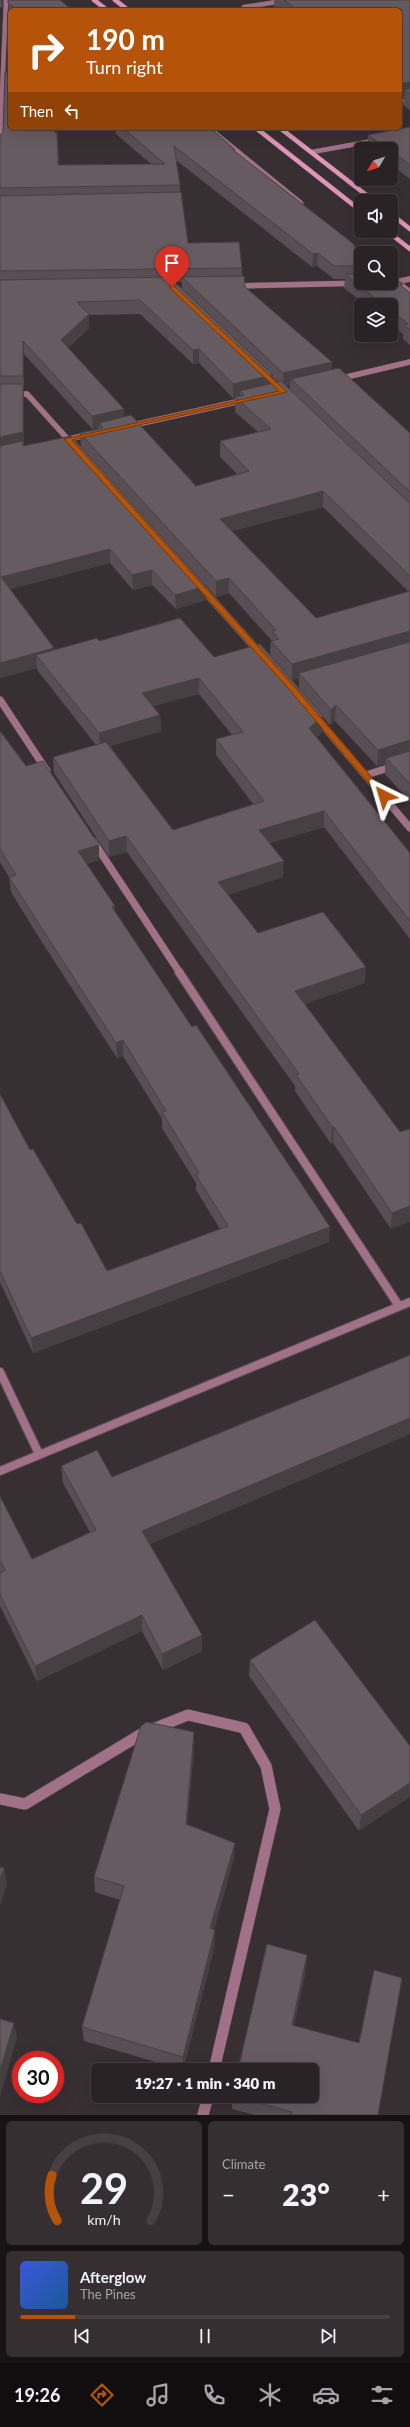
<!DOCTYPE html>
<meta charset="utf-8">
<style>
:root{--surface:#2a2326;--page:#362f32;--text:#f1f3f6;--muted:#a5a4a7;--line:#464043;--accent:#b45309}
body{margin:0;font-family:Lato,sans-serif;background:var(--page);color:var(--text);height:100vh;display:flex;flex-direction:column;font-size:15px;white-space:nowrap}
*{box-sizing:border-box;margin:0}
p{font-size:13px;color:var(--muted)}
.icon{flex:none;width:22px;height:22px;fill:none;stroke:currentColor;stroke-width:2;stroke-linecap:round;stroke-linejoin:round}
.map{position:relative;height:2115px;overflow:hidden}
.side{display:flex;flex-direction:column;gap:6px;padding:6px;background:#171315;flex:1}
.side>*{flex:none}
.guide{position:absolute;left:8px;top:8px;width:394px;height:122px;border-radius:6px;box-shadow:0 4px 16px #0002,0 0 0 1px var(--line);background:#b45309;color:#fff;overflow:hidden}
.needle{width:26px;rotate:231deg}
.fabs{position:absolute;left:354px;top:142px;display:grid;gap:8px}
.fabs a{display:grid;place-items:center;width:44px;height:44px;border-radius:6px;background:var(--surface);box-shadow:0 4px 16px #0002,0 0 0 1px var(--line);font-size:20px}
.speed{position:absolute;left:12px;top:2051px;display:flex;gap:8px;font-size:20px;font-weight:700;text-align:center}
.speed>*{display:grid;place-content:center;width:52px;height:52px;border-radius:50%;background:var(--surface);box-shadow:0 4px 16px #0002,0 0 0 1px var(--line);line-height:1}
.speed .limit{border:6px solid #d22;background:#fff;color:#111}
.pin{position:absolute;display:grid;place-items:center;width:34px;height:34px;color:#fff;margin:-41px -17px;border-radius:50% 50% 50% 0;rotate:-45deg;box-shadow:0 0 4px #0007}
.pin .icon{rotate:45deg}
.me{position:absolute;width:44px;margin:-22px;rotate:320deg;stroke-linejoin:round;filter:drop-shadow(0 0 3px #0008)}
.turn{display:flex;align-items:center;gap:14px;height:84px;padding:0 12px;font-size:18px}
.turn .icon{width:52px;height:52px;stroke-width:2.5}
.turn b{display:block;font-size:28px;line-height:34px}
.then{display:flex;align-items:center;height:38px;padding:0 12px;background:#0003;gap:8px;font-size:15px}
.big{font-size:30px;font-weight:800;line-height:1.1}
.side .card{flex:1;display:flex;flex-direction:column;justify-content:center;gap:6px;min-width:0;padding:0 14px;border-radius:6px;background:var(--page)}
.side .dial{align-items:center;gap:0}
.dial svg{height:104px;overflow:visible;fill:none;stroke:var(--line);stroke-width:7;stroke-linecap:round;text-anchor:middle}
.dial text{fill:var(--text);stroke:none}
.song{display:flex;align-items:center;gap:12px}
.cover{width:48px;height:48px;border-radius:6px;background:linear-gradient(135deg,hsl(230 70% 55%),hsl(210 70% 35%))}
.played{height:4px;border-radius:2px;background:linear-gradient(90deg,var(--accent) 15%,var(--line) 15%)}
.keys{display:flex;justify-content:space-around;direction:ltr}
.heat{display:flex;justify-content:space-between;align-items:center;font-size:22px;direction:ltr}
.side .tiles{flex:1;display:grid;gap:6px;grid-template-columns:1fr 1fr}
.card:last-child{grid-column:span 2}
.trip{position:absolute;left:91px;top:2063px;width:228px;height:40px;border-radius:6px;background:var(--surface);box-shadow:0 4px 16px #0002,0 0 0 1px var(--line);font-weight:800;line-height:40px;text-align:center}
.menu{display:flex;height:64px;justify-content:space-around;align-items:center;background:#110e0f;color:var(--muted)}
.menu .icon{width:28px;height:28px}
.menu .active{color:var(--accent)}
.menu b{font-size:18px;color:var(--text)}
.map>svg:first-child{display:block}
</style>
<div class="map">
<svg width="410" height="2115" viewBox="0 0 410 2115">
<rect width="100%" height="100%" fill="#382f33"/>
<g fill="none" stroke-linecap="round" stroke-linejoin="round">
<defs>
<g id="lane-far1">
<path d="M244,7L290,0"/>
<path d="M400,102L410,100"/>
<path d="M209,128L301,203"/>
</g>
<path id="lane" d="M391,277L410,292"/>
<g id="street-far4">
<path d="M0,144L6,0"/>
<path d="M312,152L378,140"/>
</g>
<g id="street-far3">
<path d="M391,283L410,279"/>
<path d="M235,286L368,283"/>
<path d="M338,379L410,362"/>
<path d="M0,394H27L73,445"/>
<path d="M129,426L245,400"/>
<path d="M65,440L91,434"/>
</g>
<g id="street-far2">
<path d="M199,585L260,653"/>
<path d="M0,700L47,771"/>
<path d="M316,717L410,828"/>
<path d="M366,775L410,761"/>
<path d="M93,841L180,973"/>
</g>
<g id="street-far1">
<path d="M179,972L399,1306"/>
<path d="M0,1372L39,1454"/>
<path d="M0,1471L410,1302"/>
</g>
<g id="street">
<path d="M0,1799L25,1804L145,1732L188,1715L244,1728L266,1766L275,1809L214,2070"/>
<path d="M203,2115L208,2096"/>
</g>
<g id="secondary">
<path d="M94,0L107,10"/>
<path d="M115,0L128,10"/>
<path d="M256,128L361,211"/>
<path d="M280,128L374,201"/>
<path d="M391,214L410,229"/>
<path d="M387,231L410,249"/>
</g>
</defs>
<use href="#lane-far1" stroke="#554c50" stroke-width="5"/>
<use href="#lane" stroke="#554c50" stroke-width="6"/>
<use href="#street-far4" stroke="#554c50" stroke-width="5"/>
<use href="#street-far3" stroke="#554c50" stroke-width="6"/>
<use href="#street-far2" stroke="#554c50" stroke-width="8"/>
<use href="#street-far1" stroke="#554c50" stroke-width="10"/>
<use href="#street" stroke="#554c50" stroke-width="12"/>
<use href="#secondary" stroke="#554c50" stroke-width="5"/>
<use href="#lane-far1" stroke="#a17187" stroke-width="4.5"/>
<use href="#lane" stroke="#a17187" stroke-width="5.5"/>
<use href="#street-far4" stroke="#a17187" stroke-width="4.5"/>
<use href="#street-far3" stroke="#a17187" stroke-width="5.5"/>
<use href="#street-far2" stroke="#a17187" stroke-width="7"/>
<use href="#street-far1" stroke="#a17187" stroke-width="8"/>
<use href="#street" stroke="#a17187" stroke-width="11"/>
<use href="#secondary" stroke="#df94b8" stroke-width="4.5"/>
</g>
<g fill="#584e53" fill-rule="evenodd">
<path d="M0,0H3L2,8L0,7Z"/>
<path d="M8,0L72,10H10V15L9,14Z"/>
<path d="M274,0H410V110L403,105L404,99L400,10H278L274,7Z"/>
<path d="M410,127V179L391,165V149H369L368,148V135Z"/>
<path d="M115,128H210L235,150V152L355,247L361,253V283L403,287L410,293V345L403,339V334L391,325V305H366L344,288L345,279H334L317,266L312,267L176,160L180,185V192L188,243L242,268V276L245,287L332,362L331,370L410,433V802L385,774V764L377,766L335,721L330,725L323,717L322,732L317,737L410,853V939L324,827L270,843L283,877L228,895L258,933L365,983L304,1004L400,1132L409,1129L391,1229L333,1143L331,1144L295,1091V1086L127,852L109,857L54,773L53,757L96,745L38,671L37,668L0,678V135L56,132L58,145L59,165L151,164L116,134ZM174,282H182V289ZM140,314L193,364L199,363L233,398H235V412L258,432L220,441V457L237,474L196,486L124,417L68,348L89,328V315ZM24,354L93,430L80,433L81,447L24,446L23,390H24ZM273,378L278,382L273,383ZM290,385V390L286,386ZM323,507L409,592L316,618L232,531ZM171,547L216,597L229,593L272,641H271L270,656L214,657L99,641L54,650L10,589L110,563L133,590L152,585L176,609L206,600ZM299,678V688L292,680ZM199,694L232,735L216,739V755L253,804L173,830L110,746L161,731L160,715L153,706Z"/>
<path d="M0,731L26,766L99,860L87,864L115,906V911L329,1242L33,1353L0,1282V1094L30,1150L107,1271L220,1229L196,1190V1183L162,1128V1119L123,1056L117,1058L38,936L11,892L9,877L0,862Z"/>
<path d="M410,1355V1434L150,1544L202,1635V1651L163,1670L142,1631L37,1681L0,1606V1496L32,1559L90,1532L63,1483L61,1466L112,1477Z"/>
<path d="M250,1660L410,1746L359,1831L249,1676Z"/>
<path d="M194,1748L187,1825L234,1858L214,1929L215,1945L183,2070L84,2041L82,2027L120,1900L95,1892L94,1877Z"/>
<path d="M306,1969L294,2025L378,2115H255L232,2109V2096H312L238,2070Z"/>
</g>
<g fill="#474043">
<path d="M1,0H3L2,8Z"/>
<path d="M410,82V94L405,90L404,99L400,100V84Z"/>
<path d="M318,253L317,266L312,267L313,254Z"/>
<path d="M89,314V328L61,354V340Z"/>
<path d="M23,341L24,354V390L23,376Z"/>
<path d="M199,349V363L193,364V350Z"/>
<path d="M332,362L331,376L291,379L290,385L283,387V373Z"/>
<path d="M273,375V389L240,391V397L233,398V384Z"/>
<path d="M23,384L24,398V446L0,452V437Z"/>
<path d="M124,409L125,423H99V429L93,430L92,416Z"/>
<path d="M323,491V507L220,534V519Z"/>
<path d="M110,549V563L2,591L1,577Z"/>
<path d="M152,570V585L133,590L132,575Z"/>
<path d="M229,578V593L216,597V581Z"/>
<path d="M206,586V600L176,609L175,595Z"/>
<path d="M410,631L409,647L299,673V678L292,680V664Z"/>
<path d="M54,648L55,663L36,655L37,668L0,678V663Z"/>
<path d="M199,678V694L143,709L142,693Z"/>
<path d="M336,705L335,721L330,725L331,710Z"/>
<path d="M160,715L161,731L100,749L99,733Z"/>
<path d="M323,716L322,732L309,744V728Z"/>
<path d="M410,740L408,756L386,758L385,764L377,766L378,750Z"/>
<path d="M324,811V827L259,846V830Z"/>
<path d="M126,836L127,852L109,857V841Z"/>
<path d="M99,845V860L79,866L78,851Z"/>
<path d="M284,861L283,877L218,898V882Z"/>
<path d="M115,906V921L112,907Z"/>
<path d="M366,967L365,983L294,1008L295,991Z"/>
<path d="M123,1040V1056L117,1058L116,1043Z"/>
<path d="M332,1127H334L333,1143L331,1144Z"/>
<path d="M410,1206V1222L391,1229L392,1213Z"/>
<path d="M330,1227L329,1242L33,1353L31,1338Z"/>
<path d="M410,1418V1434L143,1547L142,1531Z"/>
<path d="M142,1615V1631L37,1681L35,1666Z"/>
<path d="M202,1635V1651L163,1670L162,1654Z"/>
<path d="M194,1732V1748L186,1840V1824Z"/>
<path d="M410,1783V1797L359,1831L361,1815Z"/>
<path d="M235,1843L234,1858L210,1943V1928Z"/>
<path d="M4,1868L7,1884L0,1906V1880Z"/>
<path d="M215,1930V1945L183,2070V2057Z"/>
<path d="M307,1955L306,1969L291,2038L292,2025Z"/>
<path d="M14,2023L17,2038L0,2096V2071Z"/>
</g>
<g fill="#665b60" stroke="#474043">
<path d="M8,0H60L72,10H18L8,3Z"/>
<path d="M284,0H410V82L400,84V10H298Z"/>
<path d="M10,71V128H55V133L57,132L58,165L165,164L123,128H210L221,137L235,150H233L355,245H353L363,253H361V266H334L318,253L313,254L174,146L180,185L0,188V135L3,132L5,72Z"/>
<path d="M410,88V94L405,90Z"/>
<path d="M410,127V165L391,151V149H388L368,135Z"/>
<path d="M181,192L188,243L239,242L242,268L0,271V196Z"/>
<path d="M345,274H361V283H391V275L403,284L400,285L410,293V330L404,325L408,324L391,310V305H384Z"/>
<path d="M244,276L245,287L332,362L283,373L182,277Z"/>
<path d="M169,277L273,375L233,384L199,349L193,350L140,300L77,302L89,314L61,340L124,409L92,416L23,341V376H0V280Z"/>
<path d="M339,368L410,433V492L291,379Z"/>
<path d="M281,381L408,502H410V576L323,491L220,519L316,618L410,591V631L292,664L271,641L279,639L272,631L276,630L229,578L216,581L80,433L103,428L99,423L131,415L196,486L249,471L220,441L271,429L235,397L244,395L240,391Z"/>
<path d="M0,384H23V432L0,437Z"/>
<path d="M71,436L206,586L175,595L152,570L132,575L110,549L1,577L54,648L0,663V446L23,441V446Z"/>
<path d="M180,618L214,657L260,644L323,716L309,728L410,853V921L324,811L259,830L284,861L218,882L258,933L323,912L366,967L295,991L400,1132L409,1129L410,1130V1206L392,1213L334,1127H332L296,1075L299,1074L126,836L109,841L53,757L106,742L173,830L264,801L216,739L243,732L199,678L142,693L160,715L99,733L36,655L97,638L99,641Z"/>
<path d="M410,642V740L378,750L336,705L331,710L299,673Z"/>
<path d="M0,731L26,766L43,761L99,845L78,851L115,906L112,907L192,1027L196,1025L330,1227L31,1338L0,1271V1094L30,1150L33,1149L77,1224L81,1223L107,1271L228,1226L196,1175L199,1173L162,1112L166,1111L123,1040L116,1043L37,921L9,877L16,875L0,849Z"/>
<path d="M410,751V784L386,758Z"/>
<path d="M410,1355V1418L142,1531L202,1635L162,1654L142,1615L35,1666L0,1595V1573L5,1570L0,1560V1496L32,1559L96,1530L61,1466L97,1450L112,1477Z"/>
<path d="M315,1620L410,1746V1783L361,1815L250,1660Z"/>
<path d="M147,1722L194,1732L186,1824L235,1843L210,1928L215,1930L183,2057L82,2027L124,1886L94,1877L141,1726Z"/>
<path d="M0,1867L4,1868L0,1880Z"/>
<path d="M267,1944L307,1955L292,2025L359,2043L374,1970L402,1978L378,2115H291L292,2112L234,2096H312V2070H238Z"/>
<path d="M0,2019L14,2023L0,2071Z"/>
</g>
<path fill="#b45309" stroke="#753606" d="M170,286H174L287,392L72,440L293,685L386,794V798H381L288,688L64,439L279,391L170,288Z"/>
</svg>
<div class="fabs">
<a><svg class="needle" viewBox="-14 -14 28 28"><path d="M0-13l5 13h-10z" fill="#e53935"/><path d="M0 13l5-13h-10z" fill="#a5a4a7"/></svg></a>
<a><svg class="icon" aria-label="sound" viewBox="0 0 24 24"><path d="M4 9h4l5-4v14l-5-4H4zM17 9q2 3 0 6"/></svg></a>
<a><svg class="icon" aria-label="search" viewBox="0 0 24 24"><circle cx="10" cy="10" r="6"/><path d="M15 15l6 6"/></svg></a>
<a><svg class="icon" aria-label="layers" viewBox="0 0 24 24"><path d="M12 4l9 5-9 5-9-5zM3 14l9 5 9-5"/></svg></a>
</div>
<div class="speed"><div class="limit">30</div></div>
<div class="pin" style="left:172px;top:287px;background:#d93025"><svg class="icon" aria-label="arrive" viewBox="0 0 24 24"><path d="M6 21V4h12l-3 4 3 4H6"/></svg></div>
<svg class="me" style="left:384px;top:796px" viewBox="-20 -20 40 40"><path d="M0-17L14 15 0 8-14 15z" fill="#b45309" stroke="#fff" stroke-width="4"/></svg>
<div class="trip">19:27 · 1 min · 340 m</div>
<div class="guide">
<div class="turn"><svg class="icon" aria-label="right" viewBox="0 0 24 24"><path d="M7 20v-9h11M14 6l5 5-5 5"/></svg><div><b>190 m</b>Turn right</div></div>
<div class="then">Then<svg class="icon" aria-label="left" viewBox="0 0 24 24"><path d="M17 20v-9H6M10 6l-5 5 5 5"/></svg></div>
</div>
</div>
<section class="side">
<div class="tiles">
<div class="card dial"><svg viewBox="0 0 100 80">
<path d="M14 69A42 42 0 1 1 86 69"/>
<path d="M14 69A42 42 0 0 1 10 34" stroke="#b45309"/>
<text x="50" y="56" font-size="32" font-weight="700">29</text>
<text x="50" y="72" font-size="11">km/h</text>
</svg></div>
<div class="card"><p>Climate</p>
<div class="heat"><a>−</a><b class="big">23°</b><a>+</a></div>
</div>
<div class="card">
<div class="song"><i class="cover"></i><div><b>Afterglow</b><p>The Pines</p></div></div>
<div class="played"></div>
<div class="keys"><svg class="icon" aria-label="previous" viewBox="0 0 24 24"><path d="M18 5L8 12l10 7zM5 5v14"/></svg><svg class="icon" aria-label="pause" viewBox="0 0 24 24"><path d="M8 5v14M16 5v14"/></svg><svg class="icon" aria-label="next" viewBox="0 0 24 24"><path d="M6 5l10 7-10 7zM19 5v14"/></svg></div>
</div>
</div>
</section>
<nav class="menu">
<b>19:26</b>
<svg class="icon active" aria-label="directions" viewBox="0 0 24 24"><path d="M12 3l9 9-9 9-9-9zM9 14v-3h6M13 9l2 2-2 2"/></svg>
<svg class="icon" aria-label="music" viewBox="0 0 24 24"><path d="M9 18V5l10-2v13"/><circle cx="6" cy="18" r="3"/><circle cx="16" cy="16" r="3"/></svg>
<svg class="icon" aria-label="phone" viewBox="0 0 24 24"><path d="M5 4h4l2 5-3 2q2 4 5 5l2-3 5 2v4C11 20 4 13 5 4z"/></svg>
<svg class="icon" aria-label="climate" viewBox="0 0 24 24"><path d="M12 3v18M4 7l16 10M4 17L20 7"/></svg>
<svg class="icon" aria-label="car" viewBox="0 0 24 24"><path d="M5 17H2v-5l4-1 3-4h7l3 4 3 1v5h-3M9 17h6M6 11h13"/><circle cx="7" cy="17" r="2"/><circle cx="17" cy="17" r="2"/></svg>
<svg class="icon" aria-label="filters" viewBox="0 0 24 24"><path d="M4 7h16M4 17h16"/><circle cx="9" cy="7" r="2"/><circle cx="15" cy="17" r="2"/></svg>
</nav>
